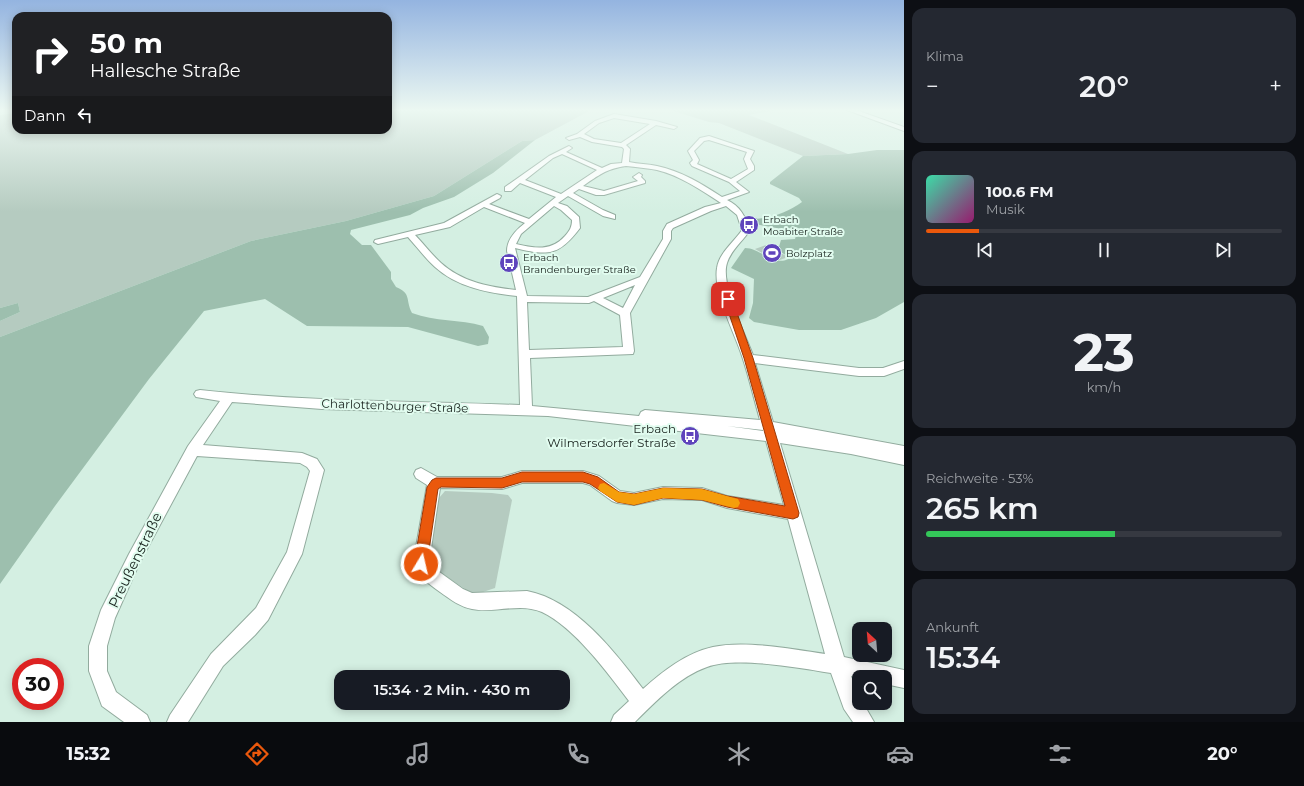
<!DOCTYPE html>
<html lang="de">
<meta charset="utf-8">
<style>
:root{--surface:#171b24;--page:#242831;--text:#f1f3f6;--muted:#9ea1a6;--line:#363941;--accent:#ea580c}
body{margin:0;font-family:Montserrat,sans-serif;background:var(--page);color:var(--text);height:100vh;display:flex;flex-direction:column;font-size:15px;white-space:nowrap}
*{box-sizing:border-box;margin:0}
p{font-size:13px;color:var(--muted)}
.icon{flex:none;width:22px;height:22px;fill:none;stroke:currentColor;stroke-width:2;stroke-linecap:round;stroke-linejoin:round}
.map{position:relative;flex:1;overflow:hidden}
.details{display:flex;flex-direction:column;gap:8px;padding:8px;background:#0d0f14;width:400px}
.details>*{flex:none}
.guide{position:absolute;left:12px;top:12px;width:380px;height:122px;border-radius:12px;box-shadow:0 2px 10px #0003;background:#202124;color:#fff;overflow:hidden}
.needle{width:26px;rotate:334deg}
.tools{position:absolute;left:852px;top:622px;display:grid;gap:8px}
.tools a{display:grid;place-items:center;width:40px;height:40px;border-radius:8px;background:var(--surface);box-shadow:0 2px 10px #0003;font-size:20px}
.speed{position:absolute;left:12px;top:658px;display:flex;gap:8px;font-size:20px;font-weight:700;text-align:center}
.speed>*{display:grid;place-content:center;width:52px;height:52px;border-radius:50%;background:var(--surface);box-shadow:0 2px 10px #0003;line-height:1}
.speed .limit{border:6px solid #d22;background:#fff;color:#111}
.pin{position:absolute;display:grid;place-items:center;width:34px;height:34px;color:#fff;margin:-17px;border-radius:8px;box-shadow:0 2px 6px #0006}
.me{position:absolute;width:44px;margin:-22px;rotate:9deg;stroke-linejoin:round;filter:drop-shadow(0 0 3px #0008)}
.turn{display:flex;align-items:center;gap:14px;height:84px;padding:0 12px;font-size:18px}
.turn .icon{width:52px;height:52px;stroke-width:2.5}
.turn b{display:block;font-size:28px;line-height:34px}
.then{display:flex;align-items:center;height:38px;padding:0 12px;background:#0003;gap:8px;font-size:15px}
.big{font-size:30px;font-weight:600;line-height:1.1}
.details .tile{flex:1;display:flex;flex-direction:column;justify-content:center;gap:6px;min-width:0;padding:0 14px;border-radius:12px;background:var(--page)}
.details .dial{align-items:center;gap:0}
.dial b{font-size:52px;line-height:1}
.song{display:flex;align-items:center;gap:12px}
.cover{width:48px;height:48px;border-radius:6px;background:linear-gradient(135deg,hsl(160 70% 55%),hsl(320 70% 35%))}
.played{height:4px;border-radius:2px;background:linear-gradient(90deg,var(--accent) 15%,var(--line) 15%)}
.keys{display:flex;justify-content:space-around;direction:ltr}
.heat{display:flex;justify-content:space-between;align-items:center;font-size:22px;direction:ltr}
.charge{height:6px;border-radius:3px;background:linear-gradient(90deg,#34c759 53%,var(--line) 0)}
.trip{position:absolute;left:334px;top:670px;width:236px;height:40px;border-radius:12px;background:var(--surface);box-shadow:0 2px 10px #0003;font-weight:600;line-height:40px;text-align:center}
.menu{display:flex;height:64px;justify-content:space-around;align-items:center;background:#090b0e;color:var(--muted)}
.menu .icon{width:28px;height:28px}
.menu .on{color:var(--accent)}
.menu b{font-size:18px;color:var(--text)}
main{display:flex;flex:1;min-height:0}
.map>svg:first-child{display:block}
</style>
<main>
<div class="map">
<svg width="904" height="722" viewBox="0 0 904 722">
<rect width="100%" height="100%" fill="#d4efe2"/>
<g fill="#b5cbc0">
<path d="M388,110H591L535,140L522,141L434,196L346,221L251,241L0,337V321L20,312L18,303L0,308V115L16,113V130H388Z"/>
<path d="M670,110H777L749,115L848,154L803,156L719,123L709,122Z"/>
<path d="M766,245L788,257L777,261L755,249Z"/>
<path d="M445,491L492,493L508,495L512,500L495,588L474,595L429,565L439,498Z"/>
</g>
<g fill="#9dbfae">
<path d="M535,140L493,173L454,197L423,208L410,215L351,230L350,234L362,245H371L391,272V279L396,287C412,294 405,299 412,313C435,322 460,319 483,326L489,337L488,344L478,346L408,327L307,326L265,299L204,311L149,379L55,506L0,584V337L251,241L346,221L434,196L522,141Z"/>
<path d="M877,150H904V302L876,318L841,330H799L754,322L749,318L753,303L754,279L731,268L745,248C761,248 774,268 790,258L778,250L781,240L795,239L797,232L750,223L748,219C767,220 787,213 802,202L799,198L770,184V182L803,156L848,154Z"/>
<path d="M18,303L20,312L0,321V308Z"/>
</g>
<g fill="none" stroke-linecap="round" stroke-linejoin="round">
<defs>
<g id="minor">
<path d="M847,110H856L904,127V131Z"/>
<path d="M614,114L656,121L677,127L674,129L656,125L626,145L630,149L629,162C638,164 648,164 657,166C681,171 702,184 722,197L740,191L729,182L692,166L690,163L693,160L688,151L689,150L700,138L709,136L754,151L750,159L754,166V170L736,182L749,192L727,200C740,206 745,216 750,230C743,241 731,250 727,263C720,284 745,334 753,355L859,368H883L904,361V369L884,376H859L755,363L773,422L904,446V465L851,454L780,443L844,657L904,670V688L885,684V677L859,678L851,676L859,697V703H863L874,722H853L844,709L831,673C800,668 736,656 707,667C679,677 656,701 635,722H611L614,715L629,701C608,673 574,627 542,612C519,602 495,614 472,609C460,607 450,599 440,592C429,584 419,577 413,564L427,485L416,478L414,474L416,470L421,468L437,477H502L522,471H583L599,476L620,491L634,493L663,487L702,488L727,496L784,505L766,441L548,416L322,409L232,402L203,445L302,453L317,459L324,470L302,554L268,620L255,635L223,666L188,722H167L170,715L211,654L256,608L287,552L310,471L307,467L300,463L197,456L139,564L115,618L107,646V671L116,692L147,715L150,722H124L102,706L89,671V646L101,610L129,554L188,446L220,401L196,397L194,394L196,391L200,390C306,402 413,401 520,405L517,296C488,293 457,287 435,267C425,258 417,247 408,237L378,244L374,242L375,240L444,223L497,194L501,196L500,198L489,204L529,219L556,197L520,183L511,191H505V187L549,156L569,146L572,148L566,152L602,168L611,164L622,163L624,149L622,147L592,142L580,137L569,140L566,138L577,134L595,121ZM614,118L650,124L621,143L594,139L584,134L599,123ZM709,140L747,152L744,159L748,169L731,179L697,164L699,160L694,151L704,141ZM562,154L597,170L561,194L525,180L553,158ZM626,166C636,167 647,168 657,170C681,176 701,190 721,203L705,207L667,224L663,231V239L640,277L588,297L527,296L515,248C548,256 559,256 580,228L579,217L567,206L558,203L568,196L603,216L615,219V215L603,210L573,193L579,189L596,195H604L645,183V181L641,177L642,175L639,173L633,177L638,181L604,191L583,186C599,175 606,169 626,166ZM554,206L561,210L572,220C572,227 570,230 565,236C551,252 534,248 516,244L521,234ZM726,206L737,215L742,230C734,242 719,253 717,268C713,293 734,331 742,356C749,377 754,399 760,420L645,410L641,412L639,416L532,406L530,358L633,354L634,351L630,313L671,239V231L673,228L711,211ZM484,207L525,223C516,230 507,239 507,251L516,290C489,287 462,282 441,263C431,254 424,244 415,235L450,227ZM635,285L623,308L603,298ZM594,301L620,315L623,347L529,350L527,302L589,303ZM727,426L763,430V431ZM522,483H583L590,485L612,501L617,503L634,505L663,499L702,500L727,508L788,519L825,654C793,649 744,640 713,647C686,653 663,671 643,689C615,652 575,600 527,591L472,593L463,589L431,566L429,562L440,488L502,489Z"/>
</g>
</defs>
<use href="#minor" stroke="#92ab9e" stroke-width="2"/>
<use href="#minor" fill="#fff" fill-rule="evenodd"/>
</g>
<linearGradient id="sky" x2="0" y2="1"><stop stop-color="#94b4e0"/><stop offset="0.52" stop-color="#ecf8f2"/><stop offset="1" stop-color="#ecf8f2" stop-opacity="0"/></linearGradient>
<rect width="904" height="212" fill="url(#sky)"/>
<path fill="#ea580c" stroke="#983908" d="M728,297L732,299L753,358L799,513L798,517L793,519L727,507L702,500L663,498L634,505L617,502L590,484L583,482H522L502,488L441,487L438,489L427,564L425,569L421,571L416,569L414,564L427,487L432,480L436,478H502L522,472H583L598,477L619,492L634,494L663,488L702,489L727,496L785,506L744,358L724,299Z"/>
<path fill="#f59e0b" d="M604,483L619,492L634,494L663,488L702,489L734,498L738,499L740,503L738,507L734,508L702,500L663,498L634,505L617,502L600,491L598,488L600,484Z"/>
<defs>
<symbol id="bus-disc" viewBox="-11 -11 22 22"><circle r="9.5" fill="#5f44bc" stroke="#e1fcef"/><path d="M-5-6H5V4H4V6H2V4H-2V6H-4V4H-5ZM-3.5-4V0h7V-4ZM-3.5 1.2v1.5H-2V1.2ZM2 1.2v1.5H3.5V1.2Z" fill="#fff"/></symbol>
<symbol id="stadium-disc" viewBox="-11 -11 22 22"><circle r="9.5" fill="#5f44bc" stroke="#e1fcef"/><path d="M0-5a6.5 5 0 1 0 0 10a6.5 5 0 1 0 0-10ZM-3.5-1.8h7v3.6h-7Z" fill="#fff"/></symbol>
</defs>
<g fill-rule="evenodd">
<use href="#bus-disc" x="738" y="214" width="22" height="22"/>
<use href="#stadium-disc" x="761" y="242" width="22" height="22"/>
<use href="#bus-disc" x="498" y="252" width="22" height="22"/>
<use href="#bus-disc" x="679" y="425" width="22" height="22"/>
</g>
<g text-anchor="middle" stroke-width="4" stroke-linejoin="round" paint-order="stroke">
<g font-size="10" fill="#18221d" stroke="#e1fcef" text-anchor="start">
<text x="763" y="223">Erbach<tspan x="763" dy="12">Moabiter Straße</tspan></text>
<text x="786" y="257">Bolzplatz</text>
<text x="523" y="261">Erbach<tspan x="523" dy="12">Brandenburger Straße</tspan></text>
</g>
<g font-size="12" fill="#18221d" stroke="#e1fcef">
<text transform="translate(395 406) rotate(2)" y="4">Charlottenburger Straße</text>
</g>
<g font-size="12" fill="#18221d" stroke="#e1fcef" text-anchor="end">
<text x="676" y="433">Erbach<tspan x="676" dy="14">Wilmersdorfer Straße</tspan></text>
</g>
<g font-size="14" fill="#18221d" stroke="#e1fcef">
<text transform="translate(135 560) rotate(-64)" y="5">Preußenstraße</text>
</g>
</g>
</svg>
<div class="tools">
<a><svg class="needle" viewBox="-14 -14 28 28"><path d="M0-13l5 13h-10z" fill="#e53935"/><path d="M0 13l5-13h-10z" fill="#9ea1a6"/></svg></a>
<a><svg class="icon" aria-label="search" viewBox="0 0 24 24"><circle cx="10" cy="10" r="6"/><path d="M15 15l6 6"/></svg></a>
</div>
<div class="speed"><div class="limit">30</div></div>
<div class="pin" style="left:728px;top:299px;background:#d93025"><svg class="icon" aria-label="arrive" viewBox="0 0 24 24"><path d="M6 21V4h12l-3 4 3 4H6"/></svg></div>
<svg class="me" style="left:421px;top:564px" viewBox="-20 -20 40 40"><circle r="17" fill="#ea580c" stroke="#fff" stroke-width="3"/><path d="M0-11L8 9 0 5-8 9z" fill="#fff"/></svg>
<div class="trip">15:34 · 2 Min. · 430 m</div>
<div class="guide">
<div class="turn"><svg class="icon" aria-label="right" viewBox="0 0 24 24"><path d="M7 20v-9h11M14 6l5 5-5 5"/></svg><div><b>50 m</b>Hallesche Straße</div></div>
<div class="then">Dann<svg class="icon" aria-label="left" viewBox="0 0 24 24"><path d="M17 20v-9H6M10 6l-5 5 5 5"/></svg></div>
</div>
</div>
<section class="details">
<div class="tile"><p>Klima</p>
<div class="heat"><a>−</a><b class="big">20°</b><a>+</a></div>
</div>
<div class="tile">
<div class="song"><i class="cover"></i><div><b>100.6 FM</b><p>Musik</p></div></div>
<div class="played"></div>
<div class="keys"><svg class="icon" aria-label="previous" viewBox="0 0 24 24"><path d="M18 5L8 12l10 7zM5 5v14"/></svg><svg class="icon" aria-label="pause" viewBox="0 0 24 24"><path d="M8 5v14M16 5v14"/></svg><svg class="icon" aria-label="next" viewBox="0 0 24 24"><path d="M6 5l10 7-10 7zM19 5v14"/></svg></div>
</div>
<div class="tile dial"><b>23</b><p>km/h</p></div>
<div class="tile"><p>Reichweite · 53%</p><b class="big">265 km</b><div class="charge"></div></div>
<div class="tile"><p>Ankunft</p><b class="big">15:34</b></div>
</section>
</main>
<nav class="menu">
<b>15:32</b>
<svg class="icon on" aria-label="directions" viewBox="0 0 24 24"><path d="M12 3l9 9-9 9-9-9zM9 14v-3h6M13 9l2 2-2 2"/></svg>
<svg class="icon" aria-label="music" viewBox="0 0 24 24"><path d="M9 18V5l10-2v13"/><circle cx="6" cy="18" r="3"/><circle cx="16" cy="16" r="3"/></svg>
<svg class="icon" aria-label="phone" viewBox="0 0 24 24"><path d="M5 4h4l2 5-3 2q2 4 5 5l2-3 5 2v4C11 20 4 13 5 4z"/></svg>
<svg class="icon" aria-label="climate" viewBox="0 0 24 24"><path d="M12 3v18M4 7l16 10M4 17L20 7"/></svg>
<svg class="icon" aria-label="car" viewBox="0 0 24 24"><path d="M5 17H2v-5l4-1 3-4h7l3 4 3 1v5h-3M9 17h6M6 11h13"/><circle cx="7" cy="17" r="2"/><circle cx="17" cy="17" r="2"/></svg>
<svg class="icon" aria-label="filters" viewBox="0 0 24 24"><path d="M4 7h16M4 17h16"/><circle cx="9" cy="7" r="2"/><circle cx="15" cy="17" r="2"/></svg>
<b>20°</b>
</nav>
